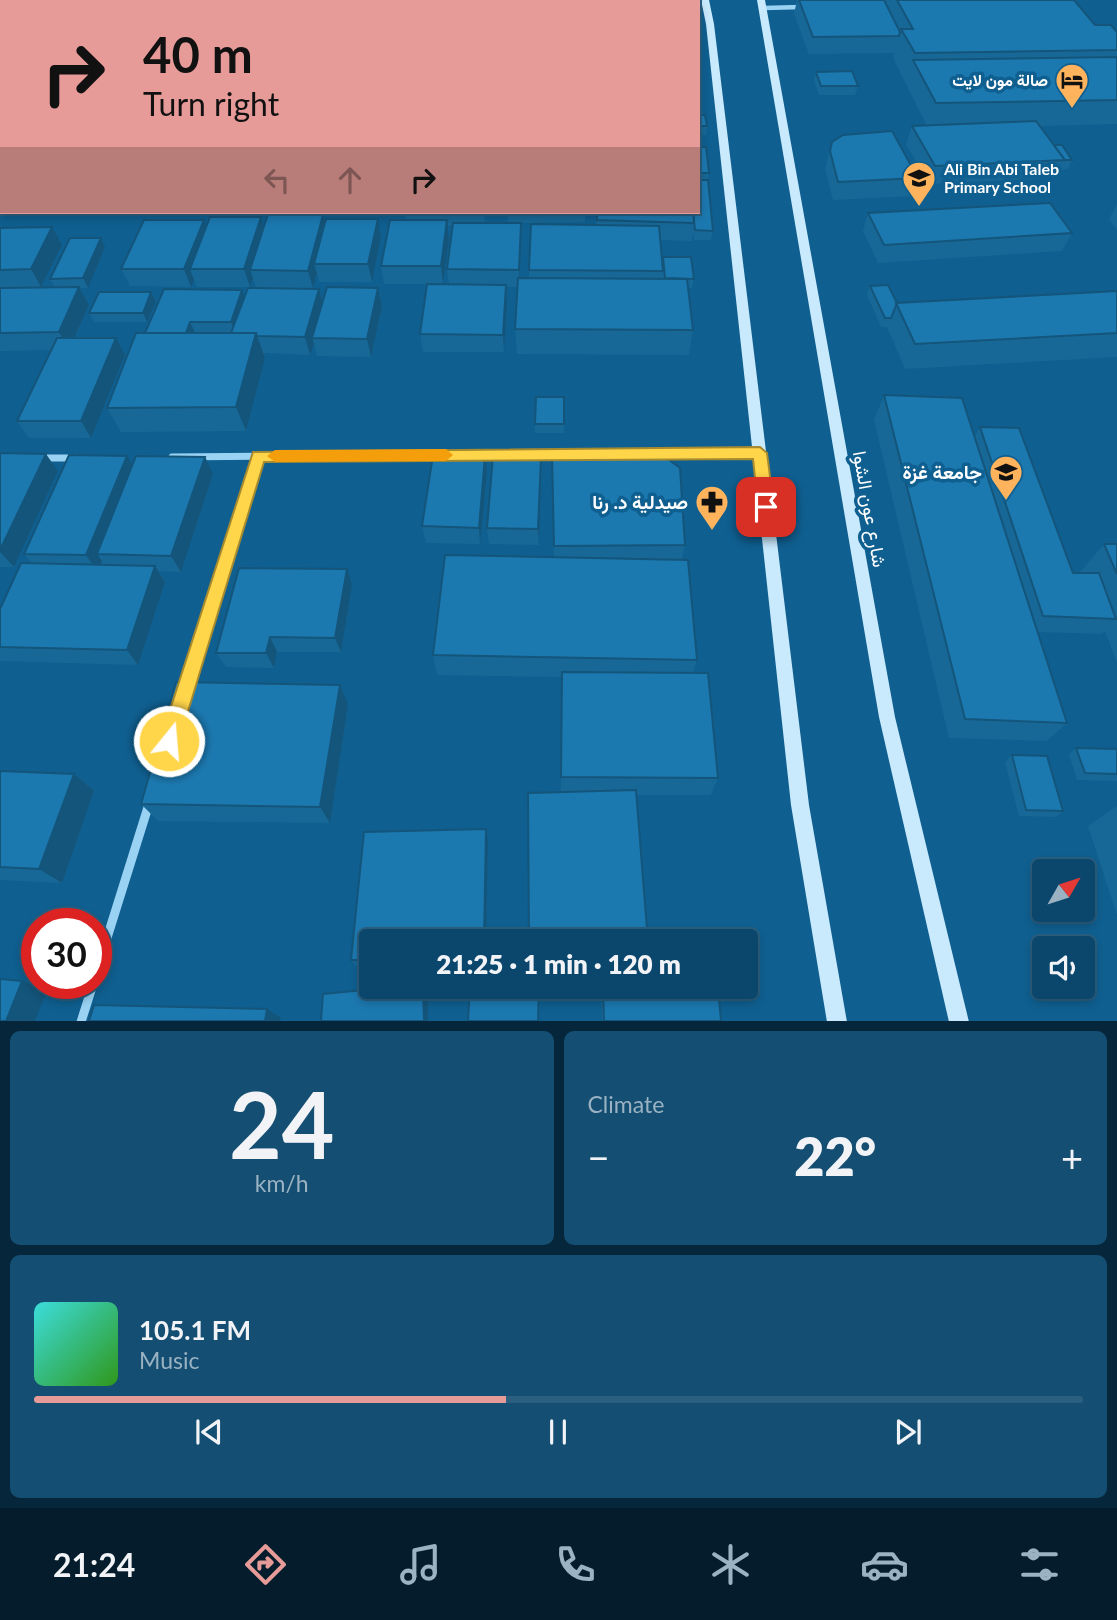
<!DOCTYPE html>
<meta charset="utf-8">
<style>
:root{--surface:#0b476c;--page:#144e72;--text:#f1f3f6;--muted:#9ab2c2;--line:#2b5f7f;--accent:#e69b98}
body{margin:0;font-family:Lato,Vazirmatn,sans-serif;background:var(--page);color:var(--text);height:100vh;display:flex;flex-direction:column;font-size:26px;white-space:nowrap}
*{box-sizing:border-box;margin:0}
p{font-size:23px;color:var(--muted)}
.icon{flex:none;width:38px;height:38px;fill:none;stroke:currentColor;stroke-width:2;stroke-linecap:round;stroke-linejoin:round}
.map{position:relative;height:1021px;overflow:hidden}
.sheet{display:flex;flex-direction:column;gap:10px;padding:10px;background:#06273b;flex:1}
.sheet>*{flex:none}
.top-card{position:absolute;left:0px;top:0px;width:700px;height:214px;box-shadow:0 4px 10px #0003,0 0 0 2px var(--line);background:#e69b98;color:#111;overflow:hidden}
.needle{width:46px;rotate:51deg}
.tools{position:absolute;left:1032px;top:859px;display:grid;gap:14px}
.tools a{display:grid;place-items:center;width:63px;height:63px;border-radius:7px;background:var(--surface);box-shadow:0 4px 10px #0003,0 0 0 2px var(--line);font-size:35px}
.speed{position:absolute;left:21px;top:908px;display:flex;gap:14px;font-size:35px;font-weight:700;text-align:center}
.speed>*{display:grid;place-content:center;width:91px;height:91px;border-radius:50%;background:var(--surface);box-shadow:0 4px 10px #0003,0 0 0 2px var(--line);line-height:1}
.speed .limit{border:10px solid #d22;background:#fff;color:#111}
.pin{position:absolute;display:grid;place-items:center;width:60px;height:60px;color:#fff;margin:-30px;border-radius:14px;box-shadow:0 4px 10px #0006}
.me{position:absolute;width:77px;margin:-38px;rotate:17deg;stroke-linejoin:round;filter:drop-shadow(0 0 5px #0008)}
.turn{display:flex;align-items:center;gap:24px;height:147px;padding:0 28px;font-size:32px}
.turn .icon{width:91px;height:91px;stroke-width:2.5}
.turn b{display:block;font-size:49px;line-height:60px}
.lanes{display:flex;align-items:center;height:66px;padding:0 28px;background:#0003;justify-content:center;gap:35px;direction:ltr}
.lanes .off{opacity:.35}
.big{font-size:52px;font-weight:800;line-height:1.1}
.sheet .card{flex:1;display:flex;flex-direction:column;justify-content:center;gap:10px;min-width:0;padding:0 24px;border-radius:10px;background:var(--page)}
.sheet .dial{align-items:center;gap:0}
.dial b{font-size:91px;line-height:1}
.song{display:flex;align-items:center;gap:21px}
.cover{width:84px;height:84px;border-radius:10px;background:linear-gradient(135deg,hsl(180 70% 55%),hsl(110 70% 35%))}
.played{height:7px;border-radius:4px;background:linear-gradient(90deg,var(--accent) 45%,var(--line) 45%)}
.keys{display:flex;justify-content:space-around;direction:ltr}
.heat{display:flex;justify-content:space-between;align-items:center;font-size:38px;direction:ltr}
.sheet .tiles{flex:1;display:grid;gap:10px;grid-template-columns:1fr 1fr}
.card:last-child{grid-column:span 2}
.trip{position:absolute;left:359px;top:929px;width:399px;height:70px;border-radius:7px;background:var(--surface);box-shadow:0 4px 10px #0003,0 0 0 2px var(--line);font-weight:800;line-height:70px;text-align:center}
.dock{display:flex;height:112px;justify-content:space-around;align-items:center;background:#041c2b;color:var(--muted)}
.dock .icon{width:49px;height:49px}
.dock .current{color:var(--accent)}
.dock b{font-size:32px;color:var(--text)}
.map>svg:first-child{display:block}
</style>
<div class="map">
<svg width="1117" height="1022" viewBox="0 0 1117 1022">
<rect width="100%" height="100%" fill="#0f5f90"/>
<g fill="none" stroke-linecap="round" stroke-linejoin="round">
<g stroke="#99d2f3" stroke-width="4.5">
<path d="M764,8L802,7"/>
<path d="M0,94L2,92"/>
</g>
<g stroke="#99d2f3" stroke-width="7">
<path d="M652,454L760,453"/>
<path d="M172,457L559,454"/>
<path d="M39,458H76"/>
<path d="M191,675L259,456"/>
</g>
<g stroke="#99d2f3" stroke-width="9">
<path d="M186,689L191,673"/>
<path d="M96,973L149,804"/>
<path d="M81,1022L93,984"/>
</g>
<g fill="#c9e9fd" fill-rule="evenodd">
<path d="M701,0H709L714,24L809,805L847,1022H827L791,805L706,24Z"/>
<path d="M757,0H765L895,717L969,1022H949L879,717Z"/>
</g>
</g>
<g fill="#186897">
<path d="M797,0H884L885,1V0H1074L1095,25L1117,32V124L1040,126L1054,145L1072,160L1068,169L1060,170L1056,178L929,184L906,144L912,126H927L893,58L894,53L809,54L794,14Z"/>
<path d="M816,72L858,86L855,95H819L814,80Z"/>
<path d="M698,115L707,126L706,135H698Z"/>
<path d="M832,142L918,178L912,196L833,200L825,169Z"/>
<path d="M698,147L709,173L708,180L713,231L711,240H694L693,232L692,241L660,240L662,264L663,257L694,279L692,288H688L693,330L689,355L517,354L515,329L518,287H507V303L504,352H423L420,334L449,285L447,269L452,226H448L449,238L443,284H384L381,266L406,220L405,212H485L484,223H508V212H585V222L521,223V241L520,278H529V270L596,225L597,212H698Z"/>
<path d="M1117,204V230L1109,219Z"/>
<path d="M868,213L1072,233L1062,251L878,263L863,231Z"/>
<path d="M323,215L325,224L378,219L381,237L372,282H319L317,273L313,288H274L319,289L323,302L378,288L382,306L371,357L317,356L314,343L310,355L264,353L265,358L246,431L121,432L107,408L145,333L244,297L256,288L253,278L250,287H197L194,280L191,287L130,286L121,269L204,220L206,227H264Z"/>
<path d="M0,228L62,245L41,287L0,288Z"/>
<path d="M101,238L105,247L88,288H80L89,305L75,338L125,355L91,438H29L17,421L51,350L0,351V288H55L50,279Z"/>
<path d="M870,286L897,303L1117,291V357L905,369L887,327H881L867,295Z"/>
<path d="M151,292L156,302L147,322H94L89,313Z"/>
<path d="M884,395L975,436L980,427L1073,573H1081V571L1104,544H1117V662L1105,631L1102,634L1038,632L1067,723L1047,741L949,738L874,420Z"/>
<path d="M564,397V433H535V424Z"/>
<path d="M0,453L58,471L14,567H0Z"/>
<path d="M552,454L685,545L682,559L697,660L693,673L718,778L711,795H636L561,792L562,677L437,675L433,655L554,557Z"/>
<path d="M205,457L213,474L181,572L159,571L165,582L138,665L0,661V609L32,563L24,554Z"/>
<path d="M541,457L539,545L489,544L487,528Z"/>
<path d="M487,473L480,544L426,543L422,526Z"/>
<path d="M352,585L341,652H277L274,668L226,667L216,653Z"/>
<path d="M340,685L348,704L330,823L158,821L141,804Z"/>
<path d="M1076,748L1117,749V781L1077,780L1069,754Z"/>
<path d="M1012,755L1063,811L1055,817L1019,816L1005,762Z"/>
<path d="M0,771L74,774L94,791L62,883L0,880Z"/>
<path d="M1117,806V915L1088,826Z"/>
<path d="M486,829L488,840L486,942H371V968H358L351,960Z"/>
<path d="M601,987H718L721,1021H602Z"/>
</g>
<g fill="#14557b">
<path d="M2,30V74L0,77V33Z"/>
<path d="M323,215L327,233L314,264L317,273L313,288L308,271Z"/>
<path d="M261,217L267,235L250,270L253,278L250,287L244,269Z"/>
<path d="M378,219L381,237L372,282L368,264Z"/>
<path d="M204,220L210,238L190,269L194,280L191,287L184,269Z"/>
<path d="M447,220L449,238L443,284L441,266Z"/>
<path d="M521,223V241L519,288V270Z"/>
<path d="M52,227L62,245L41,287L31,269Z"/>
<path d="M101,238L105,247L88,288L83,278Z"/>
<path d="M506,285L507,303L504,352L503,335Z"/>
<path d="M79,287L89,305L69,350L59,332Z"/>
<path d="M378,288L382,306L371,357L367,339Z"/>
<path d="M319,289L324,307L312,338L314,343L310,355L305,337Z"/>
<path d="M242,290L248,308L236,335L231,322Z"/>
<path d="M151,292L156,302L147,322L143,313Z"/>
<path d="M190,322L198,339L186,334Z"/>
<path d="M256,333L265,358L246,431L236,407Z"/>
<path d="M116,338L125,355L91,438L81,421Z"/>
<path d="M46,454L58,471L14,567L0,552V550Z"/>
<path d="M127,456L137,473L97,554L102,561L97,571L86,555Z"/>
<path d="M485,456L487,473L480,544L479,528Z"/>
<path d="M205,457L213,474L181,572L171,556Z"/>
<path d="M541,457V474L539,545L538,529Z"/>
<path d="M155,566L165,582L138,665L127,650Z"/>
<path d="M347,569L352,585L341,652L335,638Z"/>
<path d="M270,637L277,652L274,668L266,653Z"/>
<path d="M340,685L348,704L330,823L320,807Z"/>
<path d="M74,774L94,791L62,883L39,869Z"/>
<path d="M486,829L488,840L486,942H484Z"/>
<path d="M22,981L47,991L35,1021H6Z"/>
<path d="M423,987H425L428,991V1021H424Z"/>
<path d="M267,1009L281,1018L280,1021H265Z"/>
</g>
<g fill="#1c79b0" stroke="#14557b" stroke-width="2">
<rect x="431" y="0" width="25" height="2"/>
<path d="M799,0H884L900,32L899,36L813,37Z"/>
<path d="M897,0H1074L1095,25H1111L1117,32V50L915,53L901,29H913Z"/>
<path d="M0,2H2V30L0,33Z"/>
<path d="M1117,57V100L936,103L913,60Z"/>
<path d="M852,71L858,86H821L816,72Z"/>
<path d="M698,115H705L707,126H698Z"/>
<path d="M1036,121L1065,160L935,166L912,126Z"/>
<path d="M892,131L918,178L838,182L830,151L832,142L843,135Z"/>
<path d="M1054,145H1062L1072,160H1065Z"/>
<path d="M698,147H706L709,173H698Z"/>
<path d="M698,180H708L713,231L695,230L693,212H698Z"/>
<path d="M1050,203L1072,233L884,245L868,213Z"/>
<path d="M597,212H693L694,223L597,220Z"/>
<path d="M268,214L323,215L308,271L250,270Z"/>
<path d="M210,217H261L244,269H190Z"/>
<path d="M326,219H378L368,264H314Z"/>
<path d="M144,220H204L184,269H121Z"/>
<path d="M390,220H447L441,266H381Z"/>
<path d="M453,223H521L519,270L447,269Z"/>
<path d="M531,224L659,226L663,271L529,270Z"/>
<path d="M52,227L31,269L0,270V228Z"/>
<path d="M70,238H101L83,278L50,279Z"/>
<path d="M663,257H691L694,279L665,278Z"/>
<path d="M518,278L687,279L693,330L515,329Z"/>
<path d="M427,284L506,285L503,335L420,334Z"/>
<path d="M888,285L897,303L891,318H885L870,286Z"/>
<path d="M79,287L59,332L0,333V288Z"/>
<path d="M327,287L378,288L367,339L312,338Z"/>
<path d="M248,288L319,289L305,337L257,336L256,333H231Z"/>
<path d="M164,289L242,290L231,322H190L186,333H145Z"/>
<path d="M1117,291V333L915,344L896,303Z"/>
<path d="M99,292H151L143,313H89Z"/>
<path d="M136,333H256L236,407L107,408Z"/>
<path d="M57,338H116L81,421H17Z"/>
<path d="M884,395L962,398L1067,723L965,719Z"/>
<path d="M536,397H564V424H535Z"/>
<path d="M980,427L1019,428L1073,573H1099L1116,619L1043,616Z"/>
<path d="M0,453L46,454L0,550Z"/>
<path d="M660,453L680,468L685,545L554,546L552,454Z"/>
<path d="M69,455L127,456L86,555L24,554Z"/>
<path d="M433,455L485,456L479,528L422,526Z"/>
<path d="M136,456L205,457L171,556L97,554Z"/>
<path d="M493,456L541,457L538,529L487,528Z"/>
<path d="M1104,544H1117V574Z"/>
<path d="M445,555L688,560L697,660L433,655Z"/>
<path d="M21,563L155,566L127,650L0,647V609Z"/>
<path d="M239,568L347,569L335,638L270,637L266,653H216Z"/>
<path d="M562,672L708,673L718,778L561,777Z"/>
<path d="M176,682L340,685L320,807L141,804Z"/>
<path d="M1076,748L1117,749V774L1085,773Z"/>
<path d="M1012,755L1047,756L1063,811L1026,810Z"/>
<path d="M0,771L74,774L39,869L0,867Z"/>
<path d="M636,790L648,942H529L528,793Z"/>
<path d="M486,829L484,942H371V960H351L364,832Z"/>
<path d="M0,979L22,981L6,1021H0Z"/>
<path d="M395,987H423L424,1021H321L323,994Z"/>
<path d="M470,987H539L538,1021H468Z"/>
<path d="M603,987H718L721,1021H604Z"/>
<path d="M94,1005L267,1009L265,1021H89Z"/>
</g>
<path fill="#ffd54a" stroke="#a68a30" stroke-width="2" d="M760,447L767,453L774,507L766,514L758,507L753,459L264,462L179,741L176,747L169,750L163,747L160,741L253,452Z"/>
<path fill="#f59e0b" d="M446,449L453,455L446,461L275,462L267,456L275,450Z"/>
<defs>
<symbol id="hotel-pin" viewBox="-11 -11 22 30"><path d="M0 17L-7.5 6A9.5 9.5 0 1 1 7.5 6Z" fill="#ffb35c" stroke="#0f5f90"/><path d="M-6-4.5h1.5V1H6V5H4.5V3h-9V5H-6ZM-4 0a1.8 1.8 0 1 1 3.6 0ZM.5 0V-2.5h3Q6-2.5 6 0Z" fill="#111"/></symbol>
<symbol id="school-pin" viewBox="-11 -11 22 30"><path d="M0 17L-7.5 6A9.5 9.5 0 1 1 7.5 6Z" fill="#ffb35c" stroke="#0f5f90"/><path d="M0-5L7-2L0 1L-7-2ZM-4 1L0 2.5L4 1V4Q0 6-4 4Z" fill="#111"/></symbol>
<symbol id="university-pin" viewBox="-11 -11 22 30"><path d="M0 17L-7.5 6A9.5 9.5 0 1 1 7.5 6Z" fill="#ffb35c" stroke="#0f5f90"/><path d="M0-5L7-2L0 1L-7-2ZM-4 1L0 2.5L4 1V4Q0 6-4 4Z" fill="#111"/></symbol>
<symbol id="pharmacy-pin" viewBox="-11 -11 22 30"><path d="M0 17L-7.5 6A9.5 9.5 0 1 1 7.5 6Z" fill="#ffb35c" stroke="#0f5f90"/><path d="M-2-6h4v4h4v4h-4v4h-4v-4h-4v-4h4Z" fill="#111"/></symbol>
</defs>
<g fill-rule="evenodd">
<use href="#hotel-pin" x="1053" y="61" width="38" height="52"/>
<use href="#school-pin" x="900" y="159" width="38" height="52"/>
<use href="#university-pin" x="987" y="453" width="38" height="52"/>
<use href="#pharmacy-pin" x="693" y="483" width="38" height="52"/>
</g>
<g text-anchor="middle" stroke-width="7" stroke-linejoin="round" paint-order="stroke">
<g font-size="16" font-weight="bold" fill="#fff" stroke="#0f5f90" text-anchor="end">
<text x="1048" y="86">صالة مون لايت</text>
<text x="944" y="175" text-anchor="start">Ali Bin Abi Taleb<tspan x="944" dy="18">Primary School</tspan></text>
</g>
<g font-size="19" font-weight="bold" fill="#fff" stroke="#0f5f90" text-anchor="end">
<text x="982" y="479">جامعة غزة</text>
<text x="688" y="509">صيدلية د. رنا</text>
</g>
<g font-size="19" fill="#fff" stroke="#0f5f90">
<text transform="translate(870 509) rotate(80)" y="7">شارع عون الشوا</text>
</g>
</g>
</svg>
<div class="tools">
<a><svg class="needle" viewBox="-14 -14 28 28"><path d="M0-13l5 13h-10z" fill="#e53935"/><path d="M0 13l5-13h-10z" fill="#9ab2c2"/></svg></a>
<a><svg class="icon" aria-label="sound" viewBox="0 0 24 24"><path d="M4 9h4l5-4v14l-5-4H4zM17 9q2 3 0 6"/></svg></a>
</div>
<div class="speed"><div class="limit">30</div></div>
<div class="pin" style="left:766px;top:507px;background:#d93025"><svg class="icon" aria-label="arrive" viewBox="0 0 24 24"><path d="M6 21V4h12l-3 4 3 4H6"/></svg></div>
<svg class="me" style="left:169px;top:741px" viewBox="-20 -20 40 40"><circle r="17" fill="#ffd54a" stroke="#fff" stroke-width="3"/><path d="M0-11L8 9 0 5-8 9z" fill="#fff"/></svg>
<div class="trip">21:25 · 1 min · 120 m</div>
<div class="top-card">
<div class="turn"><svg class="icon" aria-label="right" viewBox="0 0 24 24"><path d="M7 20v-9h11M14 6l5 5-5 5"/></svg><div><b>40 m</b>Turn right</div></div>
<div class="lanes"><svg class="icon off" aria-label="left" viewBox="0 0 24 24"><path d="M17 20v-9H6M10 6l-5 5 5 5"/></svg><svg class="icon off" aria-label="ahead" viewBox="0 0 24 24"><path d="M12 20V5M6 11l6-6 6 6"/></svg><svg class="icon" aria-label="right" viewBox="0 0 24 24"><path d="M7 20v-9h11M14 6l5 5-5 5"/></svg></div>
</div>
</div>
<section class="sheet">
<div class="tiles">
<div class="card dial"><b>24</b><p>km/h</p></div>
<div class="card"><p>Climate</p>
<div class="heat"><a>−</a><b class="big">22°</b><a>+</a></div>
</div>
<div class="card">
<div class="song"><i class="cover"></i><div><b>105.1 FM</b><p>Music</p></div></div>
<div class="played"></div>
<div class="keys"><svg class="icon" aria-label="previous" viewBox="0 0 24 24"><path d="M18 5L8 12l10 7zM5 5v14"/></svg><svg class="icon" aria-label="pause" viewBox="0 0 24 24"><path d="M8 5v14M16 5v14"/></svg><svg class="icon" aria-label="next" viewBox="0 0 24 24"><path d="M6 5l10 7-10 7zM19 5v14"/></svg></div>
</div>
</div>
</section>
<nav class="dock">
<b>21:24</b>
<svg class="icon current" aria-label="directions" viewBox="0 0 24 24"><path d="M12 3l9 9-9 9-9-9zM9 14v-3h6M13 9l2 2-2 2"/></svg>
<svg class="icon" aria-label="music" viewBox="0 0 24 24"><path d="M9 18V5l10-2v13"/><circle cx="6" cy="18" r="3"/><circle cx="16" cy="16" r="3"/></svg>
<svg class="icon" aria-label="phone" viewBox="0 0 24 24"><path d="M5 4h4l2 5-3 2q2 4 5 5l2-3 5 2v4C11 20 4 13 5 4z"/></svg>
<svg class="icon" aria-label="climate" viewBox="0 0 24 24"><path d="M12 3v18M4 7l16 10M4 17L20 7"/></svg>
<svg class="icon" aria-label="car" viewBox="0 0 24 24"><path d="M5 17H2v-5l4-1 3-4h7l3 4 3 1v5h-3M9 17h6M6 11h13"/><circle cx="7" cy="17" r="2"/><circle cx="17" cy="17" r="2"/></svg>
<svg class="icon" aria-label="filters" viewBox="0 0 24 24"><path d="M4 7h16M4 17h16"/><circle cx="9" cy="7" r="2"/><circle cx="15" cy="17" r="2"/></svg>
</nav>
